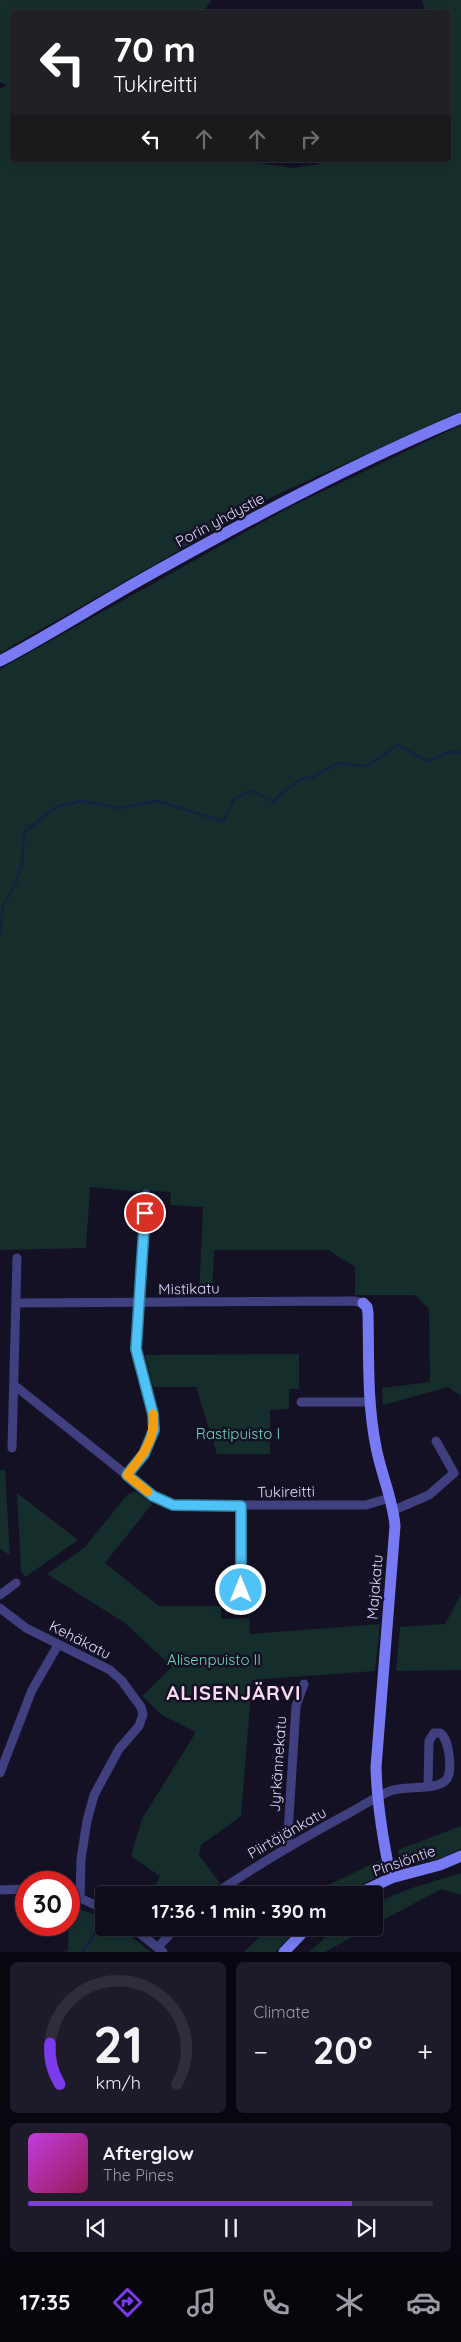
<!DOCTYPE html>
<meta charset="utf-8">
<style>
:root{--surface:#0f0d1c;--page:#1d1b29;--text:#f1f3f6;--muted:#9b9ca3;--line:#2f2d3b;--accent:#7c3aed}
body{margin:0;font-family:Quicksand,sans-serif;background:var(--page);color:var(--text);height:100vh;display:flex;flex-direction:column;font-size:19px;white-space:nowrap}
*{box-sizing:border-box;margin:0}
p{font-size:16px;color:var(--muted)}
.icon{flex:none;width:28px;height:28px;fill:none;stroke:currentColor;stroke-width:2;stroke-linecap:round;stroke-linejoin:round}
.map{position:relative;height:1952px;overflow:hidden}
.drawer{display:flex;flex-direction:column;gap:10px;padding:10px;background:#08070f;flex:1}
.drawer>*{flex:none}
.top-card{position:absolute;left:10px;top:10px;width:441px;height:152px;border-radius:5px;box-shadow:0 2px 8px #0003,0 0 0 1px var(--line);background:#202124;color:#fff;overflow:hidden}
.speed{position:absolute;left:15px;top:1871px;display:flex;gap:10px;font-size:25px;font-weight:700;text-align:center}
.speed>*{display:grid;place-content:center;width:65px;height:65px;border-radius:50%;background:var(--surface);box-shadow:0 2px 8px #0003,0 0 0 1px var(--line);line-height:1}
.speed .limit{border:8px solid #d22;background:#fff;color:#111}
.pin{position:absolute;display:grid;place-items:center;width:42px;height:42px;color:#fff;margin:-21px;border:2px solid #fff;border-radius:50%;box-shadow:0 1px 5px #0007}
.me{position:absolute;width:55px;margin:-28px;rotate:0deg;stroke-linejoin:round;filter:drop-shadow(0 0 4px #0008)}
.turn{display:flex;align-items:center;gap:18px;height:105px;padding:0 20px;font-size:22px}
.turn .icon{width:65px;height:65px;stroke-width:2.5}
.turn b{display:block;font-size:35px;line-height:42px}
.lanes{display:flex;align-items:center;height:48px;padding:0 20px;background:#0003;justify-content:center;gap:25px;direction:ltr}
.lanes .off{opacity:.35}
.big{font-size:38px;font-weight:700;line-height:1.1}
.drawer .widget{flex:1;display:flex;flex-direction:column;justify-content:center;gap:8px;min-width:0;padding:0 18px;border-radius:8px;background:var(--page)}
.drawer .dial{align-items:center;gap:0}
.dial svg{height:130px;overflow:visible;fill:none;stroke:var(--line);stroke-width:7;stroke-linecap:round;text-anchor:middle}
.dial text{fill:var(--text);stroke:none}
.song{display:flex;align-items:center;gap:15px}
.cover{width:60px;height:60px;border-radius:8px;background:linear-gradient(135deg,hsl(290 70% 55%),hsl(330 70% 35%))}
.played{height:5px;border-radius:2px;background:linear-gradient(90deg,var(--accent) 80%,var(--line) 80%)}
.keys{display:flex;justify-content:space-around;direction:ltr}
.heat{display:flex;justify-content:space-between;align-items:center;font-size:28px;direction:ltr}
.drawer .tiles{flex:1;display:grid;gap:10px;grid-template-columns:1fr 1fr}
.widget:last-child{grid-column:span 2}
.trip{position:absolute;left:95px;top:1886px;width:288px;height:50px;border-radius:5px;background:var(--surface);box-shadow:0 2px 8px #0003,0 0 0 1px var(--line);font-weight:700;line-height:50px;text-align:center}
.tab-bar{display:flex;height:80px;justify-content:space-around;align-items:center;background:#06050b;color:var(--muted)}
.tab-bar .icon{width:35px;height:35px}
.tab-bar .current{color:var(--accent)}
.tab-bar b{font-size:22px;color:var(--text)}
.map>svg:first-child{display:block}
</style>
<div class="map">
<svg width="461" height="1952" viewBox="0 0 461 1952">
<rect width="100%" height="100%" fill="#141125"/>
<g fill="#152e2c">
<path d="M0,0H211L204,12H12V160H238L293,168L319,164L326,160H449V113H451L449,95V12H426L422,0H461V411L272,497L0,653V89L7,85L0,82Z"/>
<path d="M461,425V1396L448,1387L383,1405L382,1388L430,1382L429,1309L415,1295H355V1267L328,1250H214L212,1296H199L203,1207L170,1205L171,1192L141,1190L140,1192L90,1187L86,1248L0,1250V669L290,507Z"/>
<path d="M299,1354V1389H289V1409L270,1410V1454H217L196,1387H153L145,1355Z"/>
<path d="M0,1470H5L10,1555L0,1549Z"/>
<path d="M135,1491L152,1504L105,1563L159,1606H221V1619L249,1618L250,1634L380,1624L375,1671L252,1680L241,1816L201,1845L199,1855L220,1883L204,1895H150L160,1876L131,1856L142,1819L196,1732L162,1715L142,1696L172,1667L125,1623L47,1574L85,1547L127,1495Z"/>
<path d="M17,1493L78,1540L25,1577L21,1571Z"/>
<path d="M461,1595V1670L396,1671L400,1627L445,1624Z"/>
<path d="M461,1826V1849L438,1859L406,1866L401,1863L398,1850Z"/>
<path d="M380,1860L382,1867L377,1877L341,1895H308Z"/>
<path d="M461,1873V1895L441,1889L374,1925V1903L412,1888Z"/>
<path d="M69,1905L104,1918V1928H120L151,1952H61L68,1951Z"/>
<path d="M269,1928H298L275,1952H244Z"/>
<path d="M336,1928H369L325,1952H309Z"/>
</g>
<g fill="none" stroke-linecap="round" stroke-linejoin="round">
<g stroke="#0f2340" stroke-width="2.5">
<path d="M0,933L3,906L16,882L22,864L24,832L56,807L81,801L119,808L157,801L223,821L234,799L250,790L274,802L279,795L301,779L313,777L338,763L368,766L397,745L428,761L453,751L461,753"/>
<path d="M82,1952L103,1922"/>
</g>
<g stroke="#404080" stroke-width="9">
<path d="M16,1303L354,1301L363,1303"/>
<path d="M14,1385L153,1496L173,1505H366L389,1498"/>
<path d="M301,1402H368"/>
<path d="M12,1448L17,1258"/>
<path d="M127,1475L144,1454L154,1430L153,1414L136,1349L146,1194"/>
<path d="M241,1506V1606"/>
<path d="M394,1510L429,1495L454,1473L436,1441"/>
<path d="M0,1595L16,1583"/>
<path d="M0,1608L26,1628L110,1670L122,1681L141,1707L143,1714L139,1726L119,1749L94,1795L87,1821L81,1859L80,1898"/>
<path d="M0,1773L32,1690L58,1645"/>
<path d="M287,1848L296,1706L304,1684"/>
<path d="M0,1890L26,1889"/>
<path d="M213,1895C254,1867 296,1842 340,1818C356,1810 373,1798 390,1791C405,1785 433,1791 445,1781C454,1774 449,1738 440,1733H434L429,1741L428,1786"/>
<path d="M69,1896L80,1898L104,1909"/>
<path d="M133,1928L163,1952"/>
<path d="M158,1947L176,1928"/>
</g>
<g stroke="#787af3" stroke-width="11">
<path d="M0,661C49,635 96,605 144,578C248,520 352,464 461,418"/>
<path d="M363,1303L367,1307L368,1313C369,1358 367,1402 376,1447C381,1474 393,1499 395,1526L376,1767C377,1805 383,1841 391,1878"/>
<path d="M356,1895L391,1878L440,1865L461,1856"/>
<path d="M284,1952L307,1928"/>
</g>
</g>
<g fill="none" stroke-linecap="round" stroke-linejoin="round">
<defs>
<path id="route" d="M145,1213L136,1349L153,1414L154,1430L144,1454L127,1475L153,1496L173,1505L241,1506V1590"/>
</defs>
<use href="#route" stroke="#337fa1" stroke-width="12"/>
<use href="#route" stroke="#4fc3f7" stroke-width="9"/>
<path stroke="#f59e0b" stroke-width="9" d="M148,1492L127,1475C143,1454 155,1442 153,1414"/>
</g>
<g text-anchor="middle" stroke-width="5" stroke-linejoin="round" paint-order="stroke">
<g font-size="15" fill="#dbd8fc" stroke="#141125">
<text transform="translate(220 520) rotate(-28)" y="5">Porin yhdystie</text>
<text transform="translate(189 1289) rotate(-1)" y="5">Mistikatu</text>
<text transform="translate(286 1492) rotate(-1)" y="5">Tukireitti</text>
<text transform="translate(375 1587) rotate(-85)" y="5">Majakatu</text>
<text transform="translate(80 1640) rotate(27)" y="5">Kehäkatu</text>
<text transform="translate(278 1764) rotate(-86)" y="5">Jyrkännekatu</text>
<text transform="translate(287 1833) rotate(-30)" y="5">Piirtäjänkatu</text>
<text transform="translate(404 1861) rotate(-19)" y="5">Pinsiöntie</text>
</g>
<g font-size="15" fill="#6ad6b7" stroke="#141125">
<text x="238" y="1439">Rastipuisto I</text>
<text x="214" y="1665">Alisenpuisto II</text>
</g>
<g font-size="20" font-weight="bold" letter-spacing="1" fill="#fcdaf1" stroke="#141125">
<text x="234" y="1700">ALISENJÄRVI</text>
</g>
</g>
</svg>
<div class="speed"><div class="limit">30</div></div>
<div class="pin" style="left:145px;top:1213px;background:#d93025"><svg class="icon" aria-label="arrive" viewBox="0 0 24 24"><path d="M6 21V4h12l-3 4 3 4H6"/></svg></div>
<svg class="me" style="left:241px;top:1590px" viewBox="-20 -20 40 40"><circle r="17" fill="#4fc3f7" stroke="#fff" stroke-width="3"/><path d="M0-11L8 9 0 5-8 9z" fill="#fff"/></svg>
<div class="trip">17:36 · 1 min · 390 m</div>
<div class="top-card">
<div class="turn"><svg class="icon" aria-label="left" viewBox="0 0 24 24"><path d="M17 20v-9H6M10 6l-5 5 5 5"/></svg><div><b>70 m</b>Tukireitti</div></div>
<div class="lanes"><svg class="icon" aria-label="left" viewBox="0 0 24 24"><path d="M17 20v-9H6M10 6l-5 5 5 5"/></svg><svg class="icon off" aria-label="ahead" viewBox="0 0 24 24"><path d="M12 20V5M6 11l6-6 6 6"/></svg><svg class="icon off" aria-label="ahead" viewBox="0 0 24 24"><path d="M12 20V5M6 11l6-6 6 6"/></svg><svg class="icon off" aria-label="right" viewBox="0 0 24 24"><path d="M7 20v-9h11M14 6l5 5-5 5"/></svg></div>
</div>
</div>
<section class="drawer">
<div class="tiles">
<div class="widget dial"><svg viewBox="0 0 100 80">
<path d="M14 69A42 42 0 1 1 86 69"/>
<path d="M14 69A42 42 0 0 1 8 44" stroke="#7c3aed"/>
<text x="50" y="56" font-size="32" font-weight="700">21</text>
<text x="50" y="72" font-size="11">km/h</text>
</svg></div>
<div class="widget"><p>Climate</p>
<div class="heat"><a>−</a><b class="big">20°</b><a>+</a></div>
</div>
<div class="widget">
<div class="song"><i class="cover"></i><div><b>Afterglow</b><p>The Pines</p></div></div>
<div class="played"></div>
<div class="keys"><svg class="icon" aria-label="previous" viewBox="0 0 24 24"><path d="M18 5L8 12l10 7zM5 5v14"/></svg><svg class="icon" aria-label="pause" viewBox="0 0 24 24"><path d="M8 5v14M16 5v14"/></svg><svg class="icon" aria-label="next" viewBox="0 0 24 24"><path d="M6 5l10 7-10 7zM19 5v14"/></svg></div>
</div>
</div>
</section>
<nav class="tab-bar">
<b>17:35</b>
<svg class="icon current" aria-label="directions" viewBox="0 0 24 24"><path d="M12 3l9 9-9 9-9-9zM9 14v-3h6M13 9l2 2-2 2"/></svg>
<svg class="icon" aria-label="music" viewBox="0 0 24 24"><path d="M9 18V5l10-2v13"/><circle cx="6" cy="18" r="3"/><circle cx="16" cy="16" r="3"/></svg>
<svg class="icon" aria-label="phone" viewBox="0 0 24 24"><path d="M5 4h4l2 5-3 2q2 4 5 5l2-3 5 2v4C11 20 4 13 5 4z"/></svg>
<svg class="icon" aria-label="climate" viewBox="0 0 24 24"><path d="M12 3v18M4 7l16 10M4 17L20 7"/></svg>
<svg class="icon" aria-label="car" viewBox="0 0 24 24"><path d="M5 17H2v-5l4-1 3-4h7l3 4 3 1v5h-3M9 17h6M6 11h13"/><circle cx="7" cy="17" r="2"/><circle cx="17" cy="17" r="2"/></svg>
</nav>
